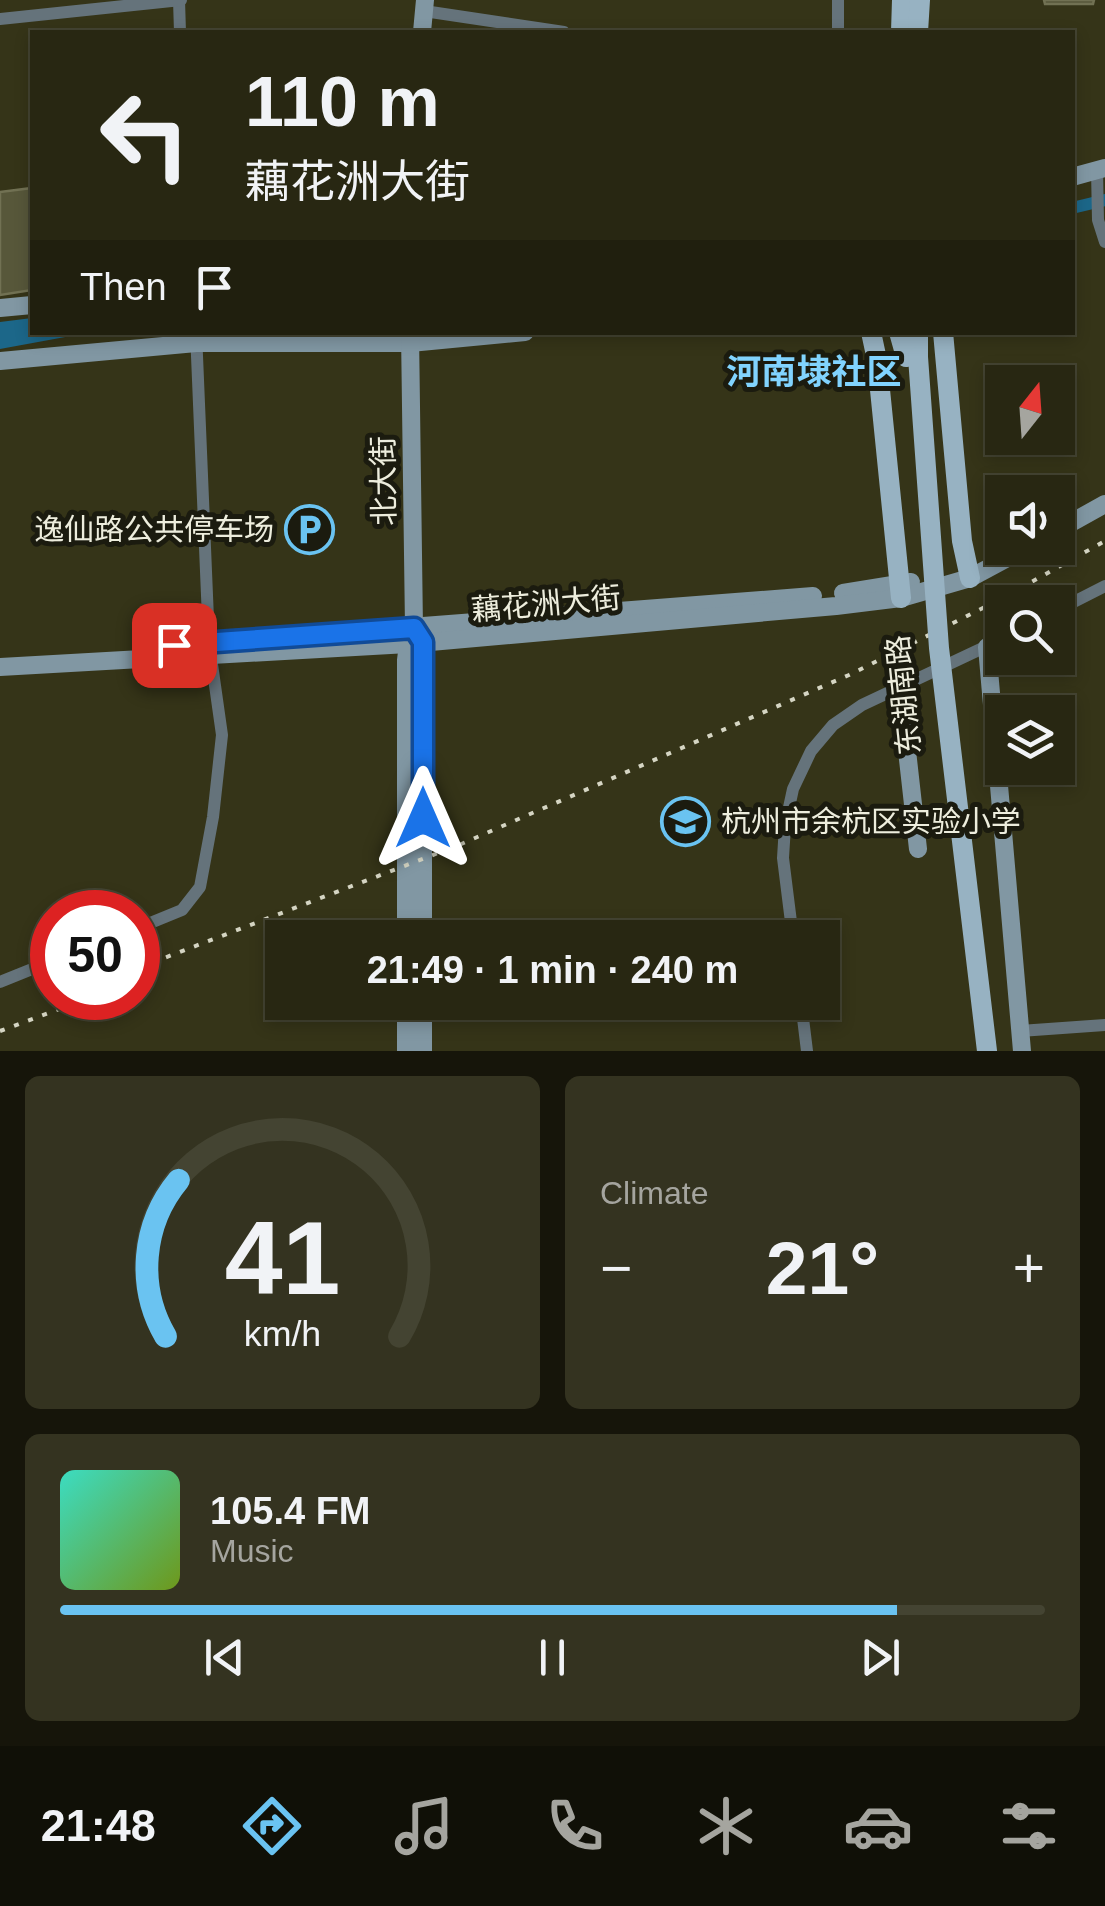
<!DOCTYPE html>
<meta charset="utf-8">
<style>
:root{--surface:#282712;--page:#343320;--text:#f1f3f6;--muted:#a5a59f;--line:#444432;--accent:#6ac3f1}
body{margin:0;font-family:Helvetica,"Noto Sans SC",sans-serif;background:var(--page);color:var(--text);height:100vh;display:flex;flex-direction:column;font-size:38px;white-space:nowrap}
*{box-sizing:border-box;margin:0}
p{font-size:32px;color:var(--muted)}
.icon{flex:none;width:55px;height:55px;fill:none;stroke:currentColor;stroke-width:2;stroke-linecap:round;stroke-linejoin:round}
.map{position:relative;height:1051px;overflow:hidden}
.panel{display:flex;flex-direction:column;gap:25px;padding:25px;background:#16150a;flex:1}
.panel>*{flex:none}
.hud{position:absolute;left:30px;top:30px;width:1045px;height:305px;border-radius:0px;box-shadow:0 5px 15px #0003,0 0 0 2px var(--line);background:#282712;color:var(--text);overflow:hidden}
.needle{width:65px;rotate:17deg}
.tools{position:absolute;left:985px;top:365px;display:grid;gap:20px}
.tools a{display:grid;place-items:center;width:90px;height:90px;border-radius:0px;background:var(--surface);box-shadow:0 5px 15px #0003,0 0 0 2px var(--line);font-size:50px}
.speed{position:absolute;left:30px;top:890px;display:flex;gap:20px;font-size:50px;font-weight:700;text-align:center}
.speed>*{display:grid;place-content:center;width:130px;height:130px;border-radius:50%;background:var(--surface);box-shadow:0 5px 15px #0003,0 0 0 2px var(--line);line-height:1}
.speed .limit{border:15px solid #d22;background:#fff;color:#111}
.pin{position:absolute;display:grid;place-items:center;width:85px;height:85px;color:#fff;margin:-42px;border-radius:20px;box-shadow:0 5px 15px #0006}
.me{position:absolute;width:110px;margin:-55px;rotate:0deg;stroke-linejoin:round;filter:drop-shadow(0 0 8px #0008)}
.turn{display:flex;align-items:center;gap:35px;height:210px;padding:0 50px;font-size:45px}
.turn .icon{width:130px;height:130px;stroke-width:2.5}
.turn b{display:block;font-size:70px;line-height:85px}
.then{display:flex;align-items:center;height:95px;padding:0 50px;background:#0003;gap:20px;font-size:38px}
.big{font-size:75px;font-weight:800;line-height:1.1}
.panel .card{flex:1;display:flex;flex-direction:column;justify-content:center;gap:15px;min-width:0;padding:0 35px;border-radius:15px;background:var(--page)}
.panel .dial{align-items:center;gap:0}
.dial svg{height:260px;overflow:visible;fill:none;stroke:var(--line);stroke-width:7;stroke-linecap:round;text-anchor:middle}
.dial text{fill:var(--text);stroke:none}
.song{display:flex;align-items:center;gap:30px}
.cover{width:120px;height:120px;border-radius:15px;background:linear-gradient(135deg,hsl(170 70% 55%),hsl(80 70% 35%))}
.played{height:10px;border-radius:5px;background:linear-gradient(90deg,var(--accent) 85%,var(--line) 85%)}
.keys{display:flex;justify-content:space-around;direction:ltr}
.heat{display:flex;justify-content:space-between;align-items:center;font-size:55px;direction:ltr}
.panel .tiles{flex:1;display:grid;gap:25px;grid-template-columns:1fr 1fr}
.card:last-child{grid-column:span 2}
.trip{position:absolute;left:265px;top:920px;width:575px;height:100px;border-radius:0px;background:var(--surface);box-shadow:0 5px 15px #0003,0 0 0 2px var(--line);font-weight:800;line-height:100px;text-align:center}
.menu{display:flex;height:160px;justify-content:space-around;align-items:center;background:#101007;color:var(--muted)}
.menu .icon{width:70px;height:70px}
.menu .current{color:var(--accent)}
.menu b{font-size:45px;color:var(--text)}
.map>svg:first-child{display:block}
</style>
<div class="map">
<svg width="1105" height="1051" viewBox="0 0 1105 1051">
<rect width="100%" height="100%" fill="#353418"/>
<path fill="#1c6789" d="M32,318V332L87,333L0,349V322Z"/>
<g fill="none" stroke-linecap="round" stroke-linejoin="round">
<path stroke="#1c6789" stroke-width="12" d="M1072,208L1105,200"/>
</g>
<g fill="#57573a" stroke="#717153" stroke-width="2.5">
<path d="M1044,0H1094L1093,4H1045Z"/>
<path d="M32,188V290L0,295V192Z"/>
</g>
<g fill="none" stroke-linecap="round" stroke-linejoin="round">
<g stroke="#65737b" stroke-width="12">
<path d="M179,0L180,32"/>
<path d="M424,11L564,32"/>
<path d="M0,19L181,0"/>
<path d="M838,32V0"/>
<path d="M1097,170L1098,220L1105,242"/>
<path d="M1058,610L1105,586"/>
<path d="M138,928L182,910L200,887L213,817L222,735L209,643L196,332"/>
<path d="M793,938L783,858L785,826L793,789L811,751L833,725L862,705L1002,639"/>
<path d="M0,982L52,961"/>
<path d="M801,1002L807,1051"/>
<path d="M1020,1031L1105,1025"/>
</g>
<g stroke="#8197a3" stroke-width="18">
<path d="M422,32L425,0"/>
<path d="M1072,177L1105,168"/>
<path d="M0,308L32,305"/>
<path d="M0,361L196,343H410L525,332"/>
<path d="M1058,530L1105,504"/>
<path d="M843,593L911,582"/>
<path d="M418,634L423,642V938"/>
<path d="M230,641L813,596"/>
<path d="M987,647L1022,1051"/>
<path d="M0,667L408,644L836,606L901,598L970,578L1026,548"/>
<path d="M900,688L918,849"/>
<path d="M406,938V660L408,644L414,628L410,332"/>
<path d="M423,1002V1051"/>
<path d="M406,1051V1002"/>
</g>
<g stroke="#97b2c2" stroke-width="20">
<path d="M901,32L902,0"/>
<path d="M918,32L920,0"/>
<path d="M871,332L877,360L901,598"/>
<path d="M899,332L906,357"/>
<path d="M943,332L962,541L970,578"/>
<path d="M918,357V332"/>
</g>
<g stroke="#d5d5c3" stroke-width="4" stroke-dasharray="5 10" stroke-linecap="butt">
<path d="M138,968L459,845L849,675L1001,599L1105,541"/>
<path d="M0,1031L89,998"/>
</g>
<path stroke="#97b2c2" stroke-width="20" d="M918,357L939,648L987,1051"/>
</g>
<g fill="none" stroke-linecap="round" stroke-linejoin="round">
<defs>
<path id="route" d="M174,645L414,628L423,642V818"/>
</defs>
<use href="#route" stroke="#114b97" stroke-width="25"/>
<use href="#route" stroke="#1a73e8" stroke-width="18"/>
</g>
<defs>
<symbol id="parking-ring" viewBox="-11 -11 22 22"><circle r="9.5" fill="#1b1b0f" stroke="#6ac3f1" stroke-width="1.5"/><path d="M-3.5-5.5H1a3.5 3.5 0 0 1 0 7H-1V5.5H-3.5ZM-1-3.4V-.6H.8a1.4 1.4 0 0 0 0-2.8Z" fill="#6ac3f1"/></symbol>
<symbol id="school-ring" viewBox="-11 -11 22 22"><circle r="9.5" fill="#1b1b0f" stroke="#6ac3f1" stroke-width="1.5"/><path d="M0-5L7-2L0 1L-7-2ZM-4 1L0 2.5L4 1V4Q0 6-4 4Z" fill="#6ac3f1"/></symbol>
</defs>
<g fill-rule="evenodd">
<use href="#parking-ring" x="282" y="502" width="55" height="55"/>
<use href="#school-ring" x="658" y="794" width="55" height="55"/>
</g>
<g text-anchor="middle" stroke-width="10" stroke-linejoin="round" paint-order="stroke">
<g font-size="30" fill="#ededdd" stroke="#1b1b0f">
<text transform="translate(384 481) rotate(-91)" y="10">北大街</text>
<text transform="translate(546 604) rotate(-5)" y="10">藕花洲大街</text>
<text transform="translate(904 695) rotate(-96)" y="10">东湖南路</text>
</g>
<g font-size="30" fill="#ededdd" stroke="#1b1b0f" text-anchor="end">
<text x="274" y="540">逸仙路公共停车场</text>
<text x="721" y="832" text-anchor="start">杭州市余杭区实验小学</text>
</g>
<g font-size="35" font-weight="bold" fill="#81d3fe" stroke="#1b1b0f">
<text x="814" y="384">河南埭社区</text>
</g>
</g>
</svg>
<div class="tools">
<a><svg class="needle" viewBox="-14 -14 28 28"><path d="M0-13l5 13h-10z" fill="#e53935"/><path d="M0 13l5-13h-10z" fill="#a5a59f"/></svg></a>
<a><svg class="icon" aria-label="sound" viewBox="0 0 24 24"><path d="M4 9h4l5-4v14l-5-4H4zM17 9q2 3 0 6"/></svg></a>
<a><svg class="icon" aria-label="search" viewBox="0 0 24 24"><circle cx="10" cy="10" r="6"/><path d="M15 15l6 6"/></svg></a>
<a><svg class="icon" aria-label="layers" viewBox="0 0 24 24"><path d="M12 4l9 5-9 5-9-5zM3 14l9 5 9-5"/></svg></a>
</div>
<div class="speed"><div class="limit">50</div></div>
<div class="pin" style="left:174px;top:645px;background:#d93025"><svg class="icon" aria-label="arrive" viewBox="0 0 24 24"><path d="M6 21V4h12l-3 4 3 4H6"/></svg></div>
<svg class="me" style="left:423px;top:818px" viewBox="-20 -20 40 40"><path d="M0-17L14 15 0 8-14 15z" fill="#1a73e8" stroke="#fff" stroke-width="4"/></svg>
<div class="trip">21:49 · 1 min · 240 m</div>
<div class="hud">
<div class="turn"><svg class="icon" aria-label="left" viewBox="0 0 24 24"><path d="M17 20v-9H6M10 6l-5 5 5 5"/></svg><div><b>110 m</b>藕花洲大街</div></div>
<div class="then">Then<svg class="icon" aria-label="arrive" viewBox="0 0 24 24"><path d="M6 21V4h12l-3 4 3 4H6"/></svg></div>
</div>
</div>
<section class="panel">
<div class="tiles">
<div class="card dial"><svg viewBox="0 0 100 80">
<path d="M14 69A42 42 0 1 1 86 69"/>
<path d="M14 69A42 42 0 0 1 18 21" stroke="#6ac3f1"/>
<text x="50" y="56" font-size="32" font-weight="700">41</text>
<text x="50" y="72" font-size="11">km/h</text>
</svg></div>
<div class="card"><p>Climate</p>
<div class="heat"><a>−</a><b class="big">21°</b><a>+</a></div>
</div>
<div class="card">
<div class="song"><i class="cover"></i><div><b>105.4 FM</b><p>Music</p></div></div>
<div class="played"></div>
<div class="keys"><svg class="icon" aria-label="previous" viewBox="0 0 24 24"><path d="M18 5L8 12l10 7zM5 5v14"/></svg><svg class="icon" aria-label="pause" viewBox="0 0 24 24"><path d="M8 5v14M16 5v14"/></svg><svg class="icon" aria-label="next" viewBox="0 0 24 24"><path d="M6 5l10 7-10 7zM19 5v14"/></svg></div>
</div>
</div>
</section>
<nav class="menu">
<b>21:48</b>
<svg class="icon current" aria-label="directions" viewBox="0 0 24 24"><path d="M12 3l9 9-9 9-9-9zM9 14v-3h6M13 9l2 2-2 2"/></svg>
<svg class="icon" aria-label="music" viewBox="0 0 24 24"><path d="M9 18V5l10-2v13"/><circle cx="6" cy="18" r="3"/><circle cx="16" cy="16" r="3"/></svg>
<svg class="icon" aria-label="phone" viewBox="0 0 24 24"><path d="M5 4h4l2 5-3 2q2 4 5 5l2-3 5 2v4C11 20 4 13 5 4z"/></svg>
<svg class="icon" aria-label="climate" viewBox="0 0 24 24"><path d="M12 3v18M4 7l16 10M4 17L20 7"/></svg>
<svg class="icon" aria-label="car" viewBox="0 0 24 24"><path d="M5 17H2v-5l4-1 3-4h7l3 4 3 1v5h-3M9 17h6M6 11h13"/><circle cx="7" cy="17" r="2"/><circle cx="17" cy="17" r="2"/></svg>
<svg class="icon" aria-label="filters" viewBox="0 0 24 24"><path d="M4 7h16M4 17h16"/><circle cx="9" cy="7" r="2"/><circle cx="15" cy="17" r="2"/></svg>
</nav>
